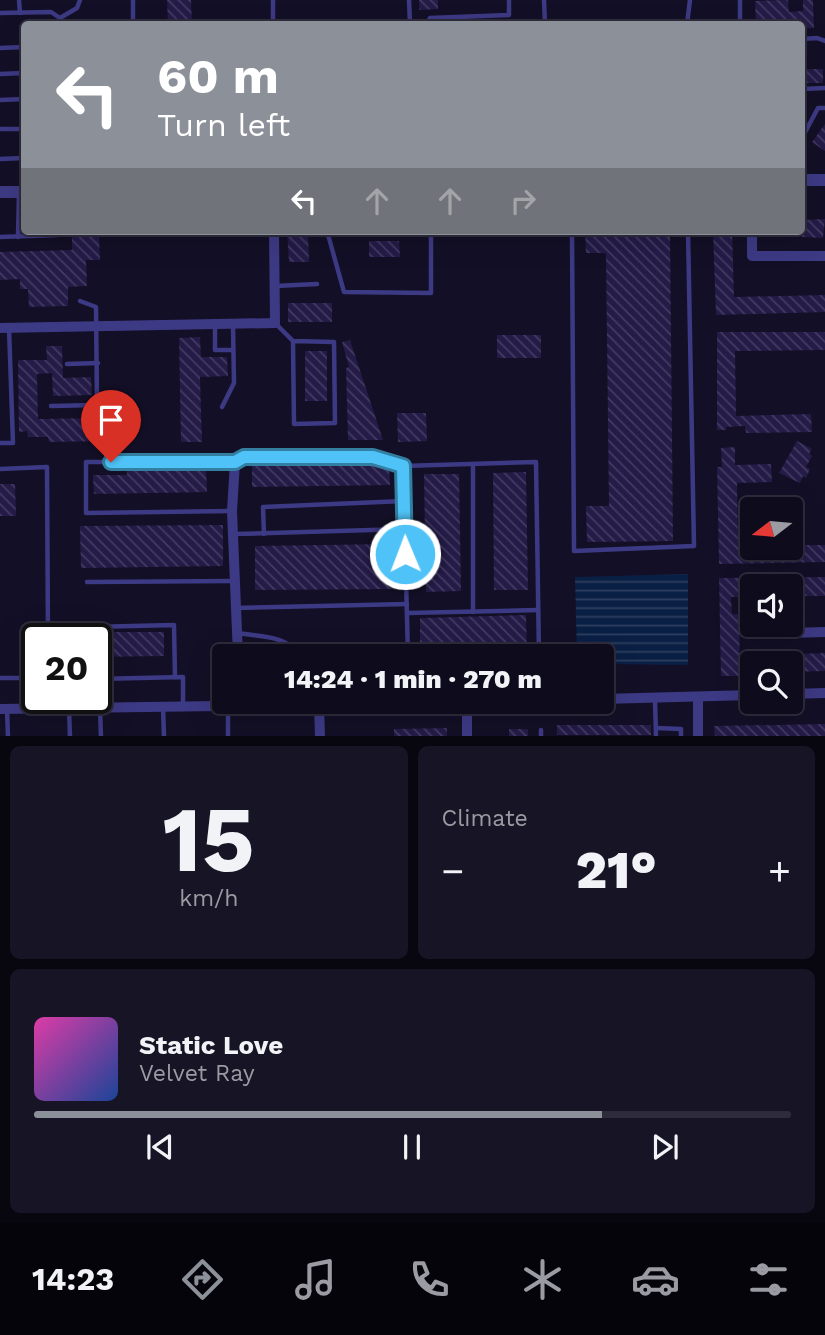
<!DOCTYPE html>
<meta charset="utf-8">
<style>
:root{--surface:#0e0b1c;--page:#171425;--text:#f1f3f6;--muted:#9b9ba3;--line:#2e2b3b;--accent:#8c9099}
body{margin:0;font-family:"Work Sans",sans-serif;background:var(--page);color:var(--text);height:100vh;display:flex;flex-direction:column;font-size:26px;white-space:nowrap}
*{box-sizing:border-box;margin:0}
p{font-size:23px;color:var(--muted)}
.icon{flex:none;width:38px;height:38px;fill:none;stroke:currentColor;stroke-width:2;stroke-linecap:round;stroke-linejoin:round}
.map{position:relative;height:736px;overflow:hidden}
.panel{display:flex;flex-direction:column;gap:10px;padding:10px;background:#08060f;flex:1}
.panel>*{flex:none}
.top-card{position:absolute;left:21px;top:21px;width:784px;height:214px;border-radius:7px;box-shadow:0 7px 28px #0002,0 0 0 2px var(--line);background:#8c9099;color:#fff;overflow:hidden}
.needle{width:46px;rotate:254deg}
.fabs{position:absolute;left:740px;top:497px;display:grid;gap:14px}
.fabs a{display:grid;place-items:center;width:63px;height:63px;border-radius:7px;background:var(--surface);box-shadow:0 7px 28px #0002,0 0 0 2px var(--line);font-size:35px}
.speed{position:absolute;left:21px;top:623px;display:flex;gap:14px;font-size:35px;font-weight:700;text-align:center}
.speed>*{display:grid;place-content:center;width:91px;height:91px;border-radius:50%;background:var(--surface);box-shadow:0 7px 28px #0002,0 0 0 2px var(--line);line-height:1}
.speed .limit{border:4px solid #111;border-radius:10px;background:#fff;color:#111}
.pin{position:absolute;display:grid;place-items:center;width:60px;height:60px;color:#fff;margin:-72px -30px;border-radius:50% 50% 50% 0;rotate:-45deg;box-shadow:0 0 7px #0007}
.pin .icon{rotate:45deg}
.me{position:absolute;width:77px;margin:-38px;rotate:359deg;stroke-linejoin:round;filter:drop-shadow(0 0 5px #0008)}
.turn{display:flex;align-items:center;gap:24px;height:147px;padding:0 21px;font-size:32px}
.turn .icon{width:91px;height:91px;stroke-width:2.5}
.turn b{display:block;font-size:49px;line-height:60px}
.lanes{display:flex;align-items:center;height:66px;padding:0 21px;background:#0003;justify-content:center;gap:35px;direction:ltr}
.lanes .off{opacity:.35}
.big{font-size:52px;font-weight:800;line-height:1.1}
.panel .widget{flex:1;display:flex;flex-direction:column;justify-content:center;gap:10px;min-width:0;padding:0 24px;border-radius:10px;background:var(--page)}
.panel .dial{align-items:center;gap:0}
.dial b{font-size:91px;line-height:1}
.song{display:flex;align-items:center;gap:21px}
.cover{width:84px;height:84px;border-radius:10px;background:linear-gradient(135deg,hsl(320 70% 55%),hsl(220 70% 35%))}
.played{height:7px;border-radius:4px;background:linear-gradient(90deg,var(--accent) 75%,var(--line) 75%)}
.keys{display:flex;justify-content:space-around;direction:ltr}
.heat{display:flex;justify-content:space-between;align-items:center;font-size:38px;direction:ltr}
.panel .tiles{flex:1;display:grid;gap:10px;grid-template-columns:1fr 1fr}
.widget:last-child{grid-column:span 2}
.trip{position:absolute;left:212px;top:644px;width:402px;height:70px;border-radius:7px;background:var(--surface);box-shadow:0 7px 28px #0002,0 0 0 2px var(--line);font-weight:800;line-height:70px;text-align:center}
.dock{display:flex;height:112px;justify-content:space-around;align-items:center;background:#06040b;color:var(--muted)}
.dock .icon{width:49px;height:49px}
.dock .active{color:var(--accent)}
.dock b{font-size:32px;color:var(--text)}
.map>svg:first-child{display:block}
</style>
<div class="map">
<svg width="825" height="737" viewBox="0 0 825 737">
<defs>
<pattern id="water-rules" width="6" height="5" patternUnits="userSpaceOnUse" patternTransform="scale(1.75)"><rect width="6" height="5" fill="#0a1f44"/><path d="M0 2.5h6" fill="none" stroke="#2d3f60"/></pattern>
<pattern id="building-back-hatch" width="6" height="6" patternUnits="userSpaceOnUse" patternTransform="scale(1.75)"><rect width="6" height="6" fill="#241b47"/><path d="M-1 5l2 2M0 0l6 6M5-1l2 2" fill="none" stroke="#433b63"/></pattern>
</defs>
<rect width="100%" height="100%" fill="#130f26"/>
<path fill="url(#water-rules)" d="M688,574V665L602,664V656H577L575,577Z"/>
<g fill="url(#building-back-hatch)">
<path d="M167,0H191L192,24H168Z"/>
<path d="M419,0H438V9L419,10Z"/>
<path d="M788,0L789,12L803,11V0H813L814,28H802V24H756L755,1Z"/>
<rect x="802" y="69" width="21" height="14"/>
<path d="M825,124V151L812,142Z"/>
<path d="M825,219L823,238L802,237V220Z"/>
<path d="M287,231H308L309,262H289Z"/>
<path d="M585,231H670L673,541L587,542L586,506H609L606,253H586Z"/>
<path d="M713,231H732L734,297L825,295V312L716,315Z"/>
<path d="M99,235L100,260H86L87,286L68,287V306L29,307L28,289H20V279L0,280V252L72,250V236Z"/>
<path d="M369,241H399L400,257H369Z"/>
<rect x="288" y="303" width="44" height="19"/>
<path d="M717,332H825V350L735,351L736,416L811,414L812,432L746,433L745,426L726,427V430H717Z"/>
<rect x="497" y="335" width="44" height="23"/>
<path d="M200,337L201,357H227L228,376L200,377L202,442H181L179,338Z"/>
<path d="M350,340L383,440H348L346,368L349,367L342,342Z"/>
<path d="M46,346H62L63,378L91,377L92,395L53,396L52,373L37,374L38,419L103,418L104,441L49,442L48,437H28L27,431L19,432L18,360H47Z"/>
<rect x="305" y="351" width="22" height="50"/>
<path d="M397,413H426L427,441L398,442Z"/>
<path d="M797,441L812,449L809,454L812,456L806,467L810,469L806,478L803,476L800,483L779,473Z"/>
<path d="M735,447V465L771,464L772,482L737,483L738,546L797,548V545H825V562L719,564L717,467H722L721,448Z"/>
<path d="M379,464L389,467L390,485L252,487V465Z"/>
<path d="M206,467L207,492L94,494L93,475H127V468Z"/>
<path d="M526,472L528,590H494L493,473Z"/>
<path d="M424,474H459L461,591L426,592Z"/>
<path d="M0,484H15L16,516H0Z"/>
<path d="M223,525V566L81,568L80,526Z"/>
<path d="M391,544L392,589L255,590V546Z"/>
<path d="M825,577V596H797V589H791V586H752V597H731L732,614H739L740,676H721L719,578Z"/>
<path d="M526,615L527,656H420V618Z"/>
<path d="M96,632H164V656L96,657Z"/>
<rect x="261" y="647" width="16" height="9"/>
<path d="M825,653V671L791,672V663H769V655Z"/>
<path d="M825,724V737H715L714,726Z"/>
<rect x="557" y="725" width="94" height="10"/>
<path d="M447,728V737H394V729Z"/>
<rect x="509" y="729" width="19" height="8"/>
</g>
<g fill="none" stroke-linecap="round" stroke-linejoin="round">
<g stroke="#3d3a85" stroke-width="4.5">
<path d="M19,0L20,13"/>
<path d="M133,0V24"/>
<path d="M409,0L410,24"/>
<path d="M544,0L545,24"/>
<path d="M0,13L51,12L60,18V24"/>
<path d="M60,18L77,8L80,0"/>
<path d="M273,24V0"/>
<path d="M427,24L430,18L509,15V0"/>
<path d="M687,24L690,0"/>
<path d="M740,24V0"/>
<path d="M802,39L817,38L825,41"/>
<path d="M0,48L24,47"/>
<path d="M0,74L24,73"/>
<path d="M802,89L825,88"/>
<path d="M0,100L24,99"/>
<path d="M0,129H24"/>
<path d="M802,138L818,108H825"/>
<path d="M0,159L24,158"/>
<path d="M327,231L344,292L431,293V231"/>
<path d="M403,231H423"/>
<path d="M572,231L574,551L694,546L688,231"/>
<path d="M0,237L58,235"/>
<path d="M18,237L19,192"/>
<path d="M275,286L317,284"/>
<path d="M215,324V350H233"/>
<path d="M276,324L293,341L334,342L335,423L294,424L293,341"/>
<path d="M67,364L98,363"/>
<path d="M51,406L97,405L96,307L80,301"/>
<path d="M222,407L234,383L233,325"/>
<path d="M0,443H13L9,328"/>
<path d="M473,464V612"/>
<path d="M403,466L408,656"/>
<path d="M0,469L47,467L48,639"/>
<path d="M231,511L86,513V462H235L244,458L373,457L403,466L536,462L539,656"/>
<path d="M235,534L405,529"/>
<path d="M264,534L263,507L404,501"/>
<path d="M87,582L234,581"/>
<path d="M236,608L407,604"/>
<path d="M407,613L538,610"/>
<path d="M90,627L174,625L175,677"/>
<path d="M237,633C272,638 276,634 307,656"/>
<path d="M0,678H37"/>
<path d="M96,679L183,677V705"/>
<path d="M655,699L656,737"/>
<path d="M163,706L164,737"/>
<path d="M228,706V737"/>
<path d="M7,709L8,737"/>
<path d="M69,709L70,737"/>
<path d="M100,709L101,737"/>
<path d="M656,728L681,729V737"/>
<path d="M541,737V730"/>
</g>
<g stroke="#3d3a85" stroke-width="10">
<path d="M752,231V256H825"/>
<path d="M0,328L275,323L274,231"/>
<path d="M235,462L232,511L238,656"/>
<path d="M756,634L825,632"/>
<path d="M791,694L825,693"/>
<path d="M698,697V737"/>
<path d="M602,699L752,695"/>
<path d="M319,703L320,737"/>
<path d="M0,709L500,702"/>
<path d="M467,737V702"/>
</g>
<g stroke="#3d3a85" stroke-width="12">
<path d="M802,180H825"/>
<path d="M0,192H24"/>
</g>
</g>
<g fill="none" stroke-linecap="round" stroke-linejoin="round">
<defs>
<path id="route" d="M111,462H235L244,457H373L403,466L405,554"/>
</defs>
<use href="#route" stroke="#337fa1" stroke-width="18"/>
<use href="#route" stroke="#4fc3f7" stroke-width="12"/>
</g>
</svg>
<div class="fabs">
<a><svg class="needle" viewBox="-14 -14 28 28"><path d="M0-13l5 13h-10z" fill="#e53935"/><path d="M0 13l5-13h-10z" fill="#9b9ba3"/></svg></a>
<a><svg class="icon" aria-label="sound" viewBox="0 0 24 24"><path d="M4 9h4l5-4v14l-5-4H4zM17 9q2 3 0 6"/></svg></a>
<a><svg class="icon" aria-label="search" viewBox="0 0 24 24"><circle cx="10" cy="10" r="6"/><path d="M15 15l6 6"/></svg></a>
</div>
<div class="speed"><div class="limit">20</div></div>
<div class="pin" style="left:111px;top:462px;background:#d93025"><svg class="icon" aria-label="arrive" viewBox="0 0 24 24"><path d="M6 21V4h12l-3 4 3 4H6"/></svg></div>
<svg class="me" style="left:405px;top:554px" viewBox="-20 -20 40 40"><circle r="17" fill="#4fc3f7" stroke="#fff" stroke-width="3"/><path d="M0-11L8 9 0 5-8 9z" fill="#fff"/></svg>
<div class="trip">14:24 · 1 min · 270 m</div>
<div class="top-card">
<div class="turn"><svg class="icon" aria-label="left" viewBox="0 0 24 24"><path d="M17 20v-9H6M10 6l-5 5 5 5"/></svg><div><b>60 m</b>Turn left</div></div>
<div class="lanes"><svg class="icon" aria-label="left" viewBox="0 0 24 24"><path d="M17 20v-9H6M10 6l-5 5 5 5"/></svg><svg class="icon off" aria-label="ahead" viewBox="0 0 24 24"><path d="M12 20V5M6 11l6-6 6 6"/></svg><svg class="icon off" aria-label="ahead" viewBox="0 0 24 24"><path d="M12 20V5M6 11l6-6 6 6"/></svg><svg class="icon off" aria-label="right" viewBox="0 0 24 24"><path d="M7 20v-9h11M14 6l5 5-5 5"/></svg></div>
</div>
</div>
<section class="panel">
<div class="tiles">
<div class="widget dial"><b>15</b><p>km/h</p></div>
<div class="widget"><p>Climate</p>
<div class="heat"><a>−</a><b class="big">21°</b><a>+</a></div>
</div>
<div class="widget">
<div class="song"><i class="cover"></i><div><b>Static Love</b><p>Velvet Ray</p></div></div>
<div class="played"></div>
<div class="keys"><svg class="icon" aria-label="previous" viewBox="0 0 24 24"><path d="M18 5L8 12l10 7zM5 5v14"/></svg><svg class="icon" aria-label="pause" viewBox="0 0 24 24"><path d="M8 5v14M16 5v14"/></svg><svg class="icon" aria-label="next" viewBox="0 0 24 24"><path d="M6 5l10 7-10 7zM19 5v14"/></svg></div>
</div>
</div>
</section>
<nav class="dock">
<b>14:23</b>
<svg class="icon active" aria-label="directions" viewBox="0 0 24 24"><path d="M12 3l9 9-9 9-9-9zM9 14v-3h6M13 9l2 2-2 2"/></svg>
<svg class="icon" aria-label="music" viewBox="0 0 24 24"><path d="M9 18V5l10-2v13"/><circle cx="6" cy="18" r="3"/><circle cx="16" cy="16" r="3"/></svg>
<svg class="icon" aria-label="phone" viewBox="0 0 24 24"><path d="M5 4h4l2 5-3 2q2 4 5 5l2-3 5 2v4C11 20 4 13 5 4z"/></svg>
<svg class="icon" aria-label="climate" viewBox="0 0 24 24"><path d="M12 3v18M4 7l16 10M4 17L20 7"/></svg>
<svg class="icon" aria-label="car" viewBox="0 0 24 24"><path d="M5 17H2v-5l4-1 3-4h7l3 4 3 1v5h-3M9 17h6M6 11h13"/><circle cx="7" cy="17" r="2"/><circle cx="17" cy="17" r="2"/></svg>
<svg class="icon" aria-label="filters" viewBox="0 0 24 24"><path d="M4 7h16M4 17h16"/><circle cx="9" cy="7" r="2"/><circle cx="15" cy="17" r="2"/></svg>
</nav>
